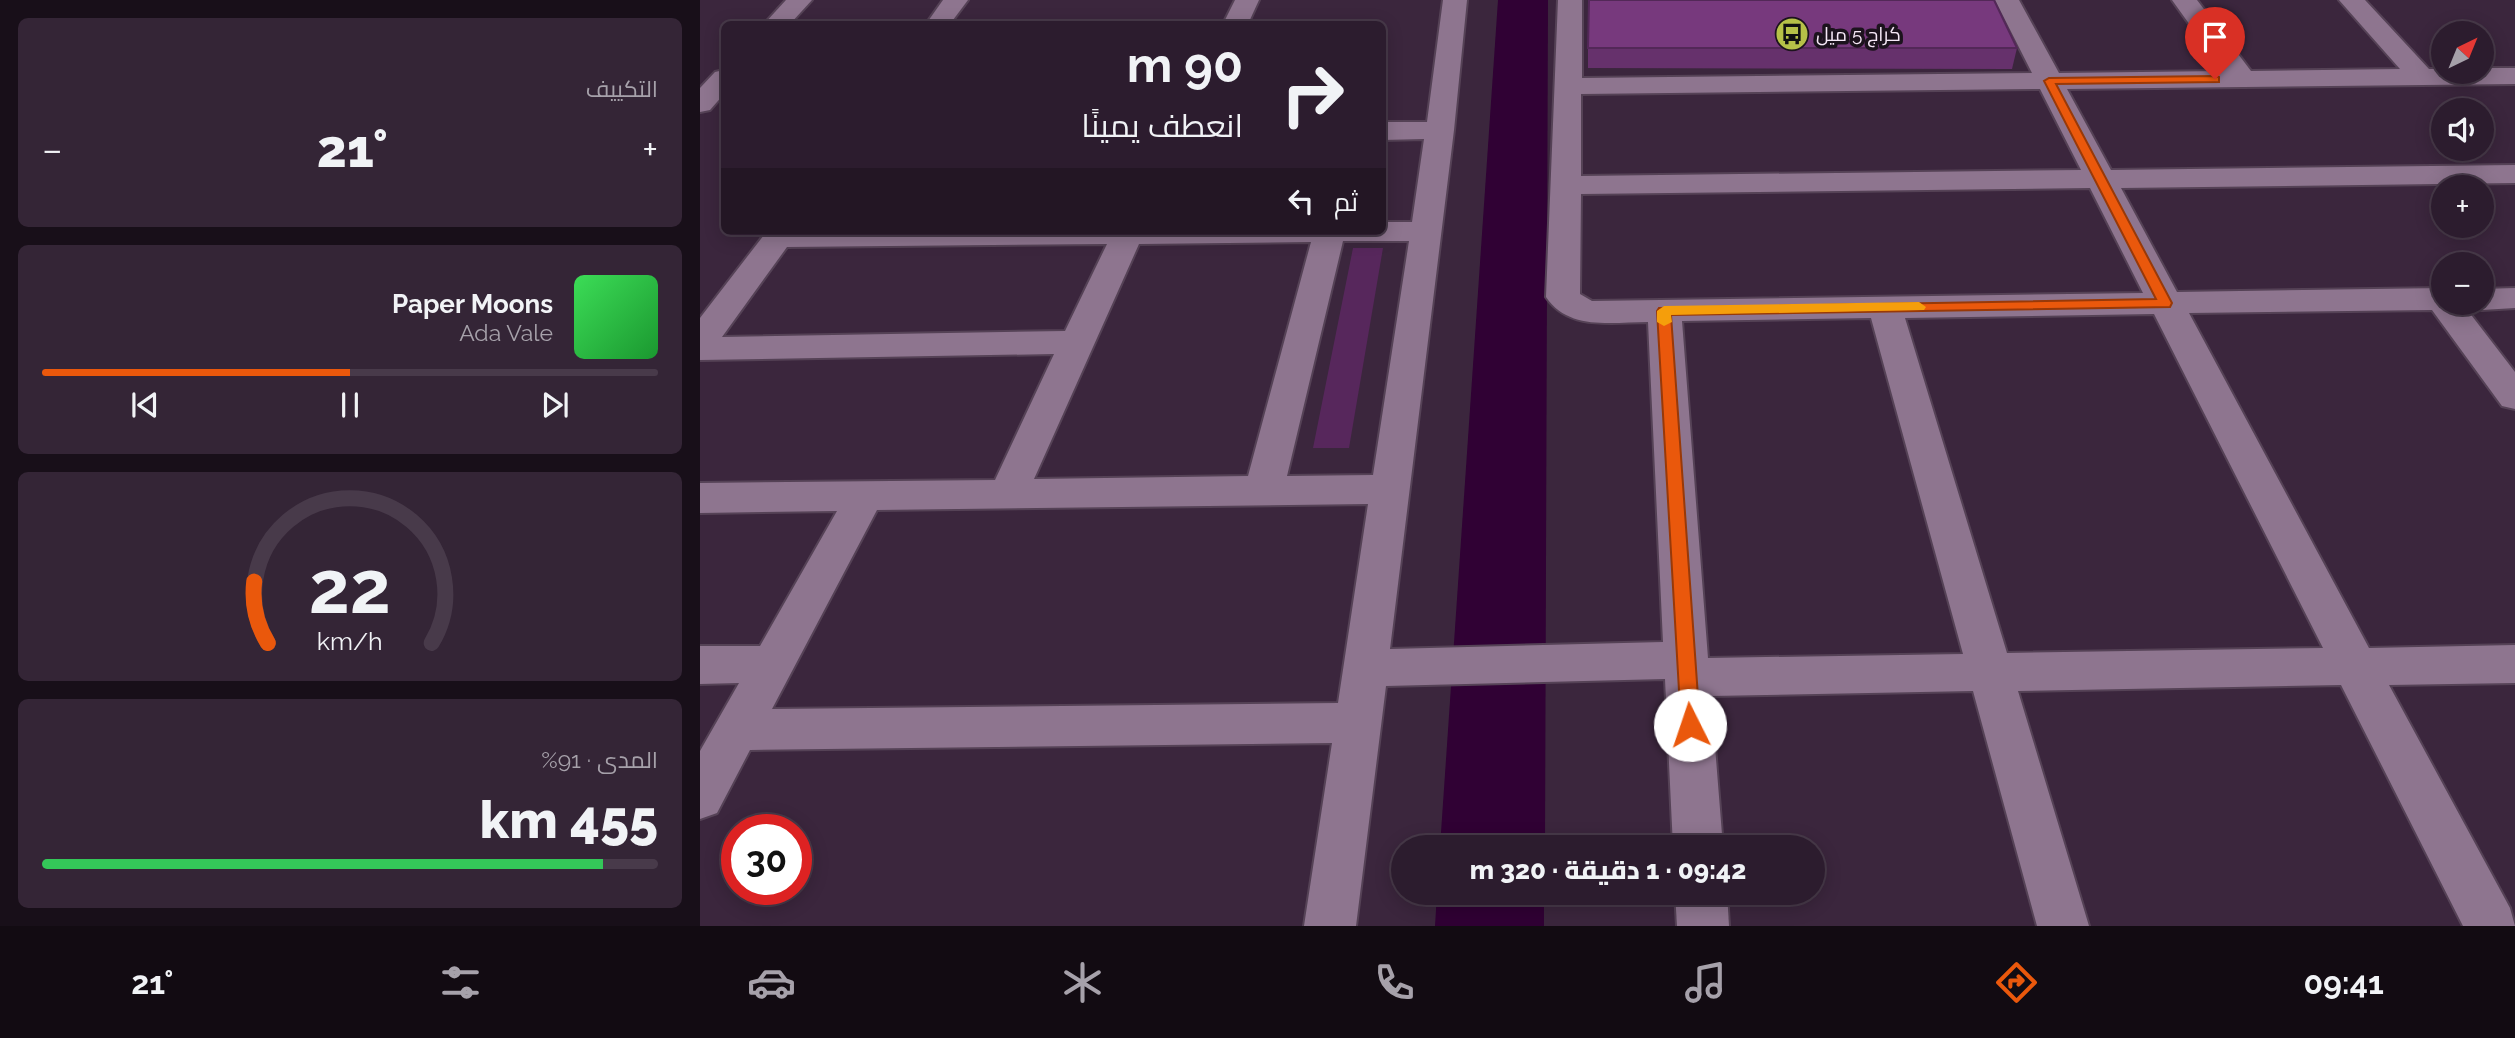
<!DOCTYPE html>
<html lang="ar">
<meta charset="utf-8">
<style>
:root{--surface:#2c1c2e;--page:#342536;--text:#f1f3f6;--muted:#a6a1aa;--line:#483a4a;--accent:#ea580c}
body{margin:0;font-family:Raleway,Cairo,sans-serif;background:var(--page);color:var(--text);direction:rtl;height:100vh;display:flex;flex-direction:column;font-size:26px;white-space:nowrap}
*{box-sizing:border-box;margin:0}
p{font-size:23px;color:var(--muted)}
.icon{flex:none;width:38px;height:38px;fill:none;stroke:currentColor;stroke-width:2;stroke-linecap:round;stroke-linejoin:round}
.map{position:relative;flex:1;overflow:hidden;direction:ltr}
.panel{display:flex;flex-direction:column;gap:18px;padding:18px;background:#180f19;width:700px}
.panel>*{flex:none}
.banner{position:absolute;left:21px;top:21px;width:665px;height:214px;border-radius:10px;box-shadow:0 4px 18px #0003,0 0 0 2px var(--line);direction:rtl;background:#2c1c2e;color:var(--text);overflow:hidden}
.needle{width:46px;rotate:43deg}
.controls{position:absolute;left:1731px;top:21px;display:grid;gap:14px}
.controls a{display:grid;place-items:center;width:63px;height:63px;border-radius:50%;background:var(--surface);box-shadow:0 4px 18px #0003,0 0 0 2px var(--line);font-size:35px}
.speed{position:absolute;left:21px;top:814px;display:flex;gap:14px;font-size:35px;font-weight:700;text-align:center}
.speed>*{display:grid;place-content:center;width:91px;height:91px;border-radius:50%;background:var(--surface);box-shadow:0 4px 18px #0003,0 0 0 2px var(--line);line-height:1}
.speed .limit{border:10px solid #d22;background:#fff;color:#111}
.pin{position:absolute;display:grid;place-items:center;width:60px;height:60px;color:#fff;margin:-72px -30px;border-radius:50% 50% 50% 0;rotate:-45deg;box-shadow:0 0 7px #0007}
.pin .icon{rotate:45deg}
.me{position:absolute;width:77px;margin:-38px;rotate:356deg;stroke-linejoin:round;filter:drop-shadow(0 0 5px #0008)}
.turn{display:flex;align-items:center;gap:24px;height:147px;padding:0 28px;font-size:32px}
.turn .icon{width:91px;height:91px;stroke-width:2.5}
.turn b{display:block;font-size:49px;line-height:60px}
.then{display:flex;align-items:center;height:66px;padding:0 28px;background:#0003;gap:14px;font-size:26px}
.big{font-size:52px;font-weight:800;line-height:1.1}
.panel .widget{flex:1;display:flex;flex-direction:column;justify-content:center;gap:10px;min-width:0;padding:0 24px;border-radius:10px;background:var(--page)}
.panel .dial{align-items:center;gap:0}
.dial svg{height:182px;overflow:visible;fill:none;stroke:var(--line);stroke-width:7;stroke-linecap:round;text-anchor:middle}
.dial text{fill:var(--text);stroke:none}
.song{display:flex;align-items:center;gap:21px}
.cover{width:84px;height:84px;border-radius:10px;background:linear-gradient(135deg,hsl(130 70% 55%),hsl(130 70% 35%))}
.played{height:7px;border-radius:4px;background:linear-gradient(90deg,var(--accent) 50%,var(--line) 50%)}
.keys{display:flex;justify-content:space-around;direction:ltr}
.heat{display:flex;justify-content:space-between;align-items:center;font-size:38px;direction:ltr}
.charge{height:10px;border-radius:5px;background:linear-gradient(90deg,#34c759 91%,var(--line) 0)}
.trip{position:absolute;left:691px;top:835px;width:434px;height:70px;border-radius:35px;background:var(--surface);box-shadow:0 4px 18px #0003,0 0 0 2px var(--line);font-weight:800;line-height:70px;text-align:center;direction:rtl}
.tab-bar{display:flex;height:112px;justify-content:space-around;align-items:center;background:#120b12;color:var(--muted)}
.tab-bar .icon{width:49px;height:49px}
.tab-bar .on{color:var(--accent)}
.tab-bar b{font-size:32px;color:var(--text)}
main{display:flex;flex:1;min-height:0}
.map>svg:first-child{display:block}
</style>
<main>
<div class="map">
<svg width="1815" height="926" viewBox="0 0 1815 926">
<rect width="100%" height="100%" fill="#3b263d"/>
<path fill="#57275c" d="M653,248H683L649,448H613Z"/>
<g fill="#300134">
<path d="M798,0H848L845,847H740Z"/>
<path d="M737,893H844V926H735Z"/>
</g>
<g fill="none" stroke-linecap="round" stroke-linejoin="round">
<defs>
<g id="minor">
<path d="M86,0H112L90,24H64Z"/>
<path d="M243,0H268L250,24H226Z"/>
<path d="M535,0H559L548,24H523Z"/>
<path d="M743,0H767L754,130L690,649L963,642L948,322C912,322 869,331 846,297L858,0H882V78L1332,73L1295,0H1319L1359,73L1523,71L1472,0H1497L1551,71L1700,69L1639,0H1665L1729,69H1743V72H1782V68H1815V84L1367,89L1411,170L1815,165V183L1421,188L1477,292L1743,288V303H1762L1815,372V409L1802,406L1732,310L1489,313L1669,648L1815,645V683L1689,685L1810,908L1815,926H1763L1641,685L1318,691L1389,926H1337L1273,691L1011,696L1023,847H973L965,679L686,686L656,926H604L632,743L50,750L17,813L0,819V751L39,683L0,684V646H60L137,511L0,513V483L295,480L354,354L0,360V318L67,231H682V222H712L724,139L682,140V122H727ZM1340,89L1381,170L881,176V94ZM1390,188L1443,293L892,301L880,294L881,194ZM643,241H709L673,475L587,476ZM611,242L548,476L334,479L439,244ZM407,244L365,331L22,337L87,247ZM1454,314L1623,648L1307,653L1205,318ZM1171,318L1263,654L1008,658L982,321ZM668,504L638,703L72,709L177,510Z"/>
<path d="M24,70V94L10,110L0,112V88L15,72Z"/>
<path d="M1815,288V308L1782,310L1770,306L1768,303H1782V289Z"/>
<path d="M975,892H1027L1029,926H977Z"/>
</g>
</defs>
<use href="#minor" stroke="#554256" stroke-width="4"/>
<use href="#minor" fill="#8e758f" fill-rule="evenodd"/>
</g>
<path fill="#66316c" d="M888,48H1317L1312,69L888,68Z"/>
<path fill="#77397d" stroke="#532858" stroke-width="2" d="M889,0H1294L1317,48H888Z"/>
<path fill="#ea580c" stroke="#983908" stroke-width="2" d="M1515,76L1519,77V82L1356,84L1472,303L1470,307L971,315L1000,725L997,731L990,734L984,731L981,725L957,311L959,308L1456,299L1344,81L1349,78Z"/>
<path fill="#f59e0b" d="M1219,302L1226,307L1224,310L971,315L972,322L964,326L957,322V311L964,306Z"/>
<defs>
<symbol id="bus-disc" viewBox="-11 -11 22 22"><circle r="9.5" fill="#b6c148" stroke="#1c131d"/><path d="M-5-6H5V4H4V6H2V4H-2V6H-4V4H-5ZM-3.5-4V0h7V-4ZM-3.5 1.2v1.5H-2V1.2ZM2 1.2v1.5H3.5V1.2Z" fill="#111"/></symbol>
</defs>
<g fill-rule="evenodd">
<use href="#bus-disc" x="1073" y="15" width="38" height="38"/>
</g>
<g text-anchor="middle" stroke-width="7" stroke-linejoin="round" paint-order="stroke">
<g font-size="19" fill="#f6e8f7" stroke="#1c131d" text-anchor="start">
<text x="1116" y="41">كراج 5 ميل</text>
</g>
</g>
</svg>
<div class="controls">
<a><svg class="needle" viewBox="-14 -14 28 28"><path d="M0-13l5 13h-10z" fill="#e53935"/><path d="M0 13l5-13h-10z" fill="#a6a1aa"/></svg></a>
<a><svg class="icon" aria-label="sound" viewBox="0 0 24 24"><path d="M4 9h4l5-4v14l-5-4H4zM17 9q2 3 0 6"/></svg></a>
<a>+</a>
<a>−</a>
</div>
<div class="speed"><div class="limit">30</div></div>
<div class="pin" style="left:1515px;top:79px;background:#d93025"><svg class="icon" aria-label="arrive" viewBox="0 0 24 24"><path d="M6 21V4h12l-3 4 3 4H6"/></svg></div>
<svg class="me" style="left:990px;top:725px" viewBox="-20 -20 40 40"><circle r="19" fill="#fff"/><path d="M0-13L10 11 0 6-10 11z" fill="#ea580c"/></svg>
<div class="trip">09:42 · 1 دقيقة · 320 m</div>
<div class="banner">
<div class="turn"><svg class="icon" aria-label="right" viewBox="0 0 24 24"><path d="M7 20v-9h11M14 6l5 5-5 5"/></svg><div><b>90 m</b>انعطف يمينًا</div></div>
<div class="then">ثم<svg class="icon" aria-label="left" viewBox="0 0 24 24"><path d="M17 20v-9H6M10 6l-5 5 5 5"/></svg></div>
</div>
</div>
<section class="panel">
<div class="widget"><p>التكييف</p>
<div class="heat"><a>−</a><b class="big">21°</b><a>+</a></div>
</div>
<div class="widget">
<div class="song"><i class="cover"></i><div><b>Paper Moons</b><p>Ada Vale</p></div></div>
<div class="played"></div>
<div class="keys"><svg class="icon" aria-label="previous" viewBox="0 0 24 24"><path d="M18 5L8 12l10 7zM5 5v14"/></svg><svg class="icon" aria-label="pause" viewBox="0 0 24 24"><path d="M8 5v14M16 5v14"/></svg><svg class="icon" aria-label="next" viewBox="0 0 24 24"><path d="M6 5l10 7-10 7zM19 5v14"/></svg></div>
</div>
<div class="widget dial"><svg viewBox="0 0 100 80">
<path d="M14 69A42 42 0 1 1 86 69"/>
<path d="M14 69A42 42 0 0 1 8 42" stroke="#ea580c"/>
<text x="50" y="56" font-size="32" font-weight="700">22</text>
<text x="50" y="72" font-size="11">km/h</text>
</svg></div>
<div class="widget"><p>المدى · 91%</p><b class="big">455 km</b><div class="charge"></div></div>
</section>
</main>
<nav class="tab-bar">
<b>09:41</b>
<svg class="icon on" aria-label="directions" viewBox="0 0 24 24"><path d="M12 3l9 9-9 9-9-9zM9 14v-3h6M13 9l2 2-2 2"/></svg>
<svg class="icon" aria-label="music" viewBox="0 0 24 24"><path d="M9 18V5l10-2v13"/><circle cx="6" cy="18" r="3"/><circle cx="16" cy="16" r="3"/></svg>
<svg class="icon" aria-label="phone" viewBox="0 0 24 24"><path d="M5 4h4l2 5-3 2q2 4 5 5l2-3 5 2v4C11 20 4 13 5 4z"/></svg>
<svg class="icon" aria-label="climate" viewBox="0 0 24 24"><path d="M12 3v18M4 7l16 10M4 17L20 7"/></svg>
<svg class="icon" aria-label="car" viewBox="0 0 24 24"><path d="M5 17H2v-5l4-1 3-4h7l3 4 3 1v5h-3M9 17h6M6 11h13"/><circle cx="7" cy="17" r="2"/><circle cx="17" cy="17" r="2"/></svg>
<svg class="icon" aria-label="filters" viewBox="0 0 24 24"><path d="M4 7h16M4 17h16"/><circle cx="9" cy="7" r="2"/><circle cx="15" cy="17" r="2"/></svg>
<b>21°</b>
</nav>
